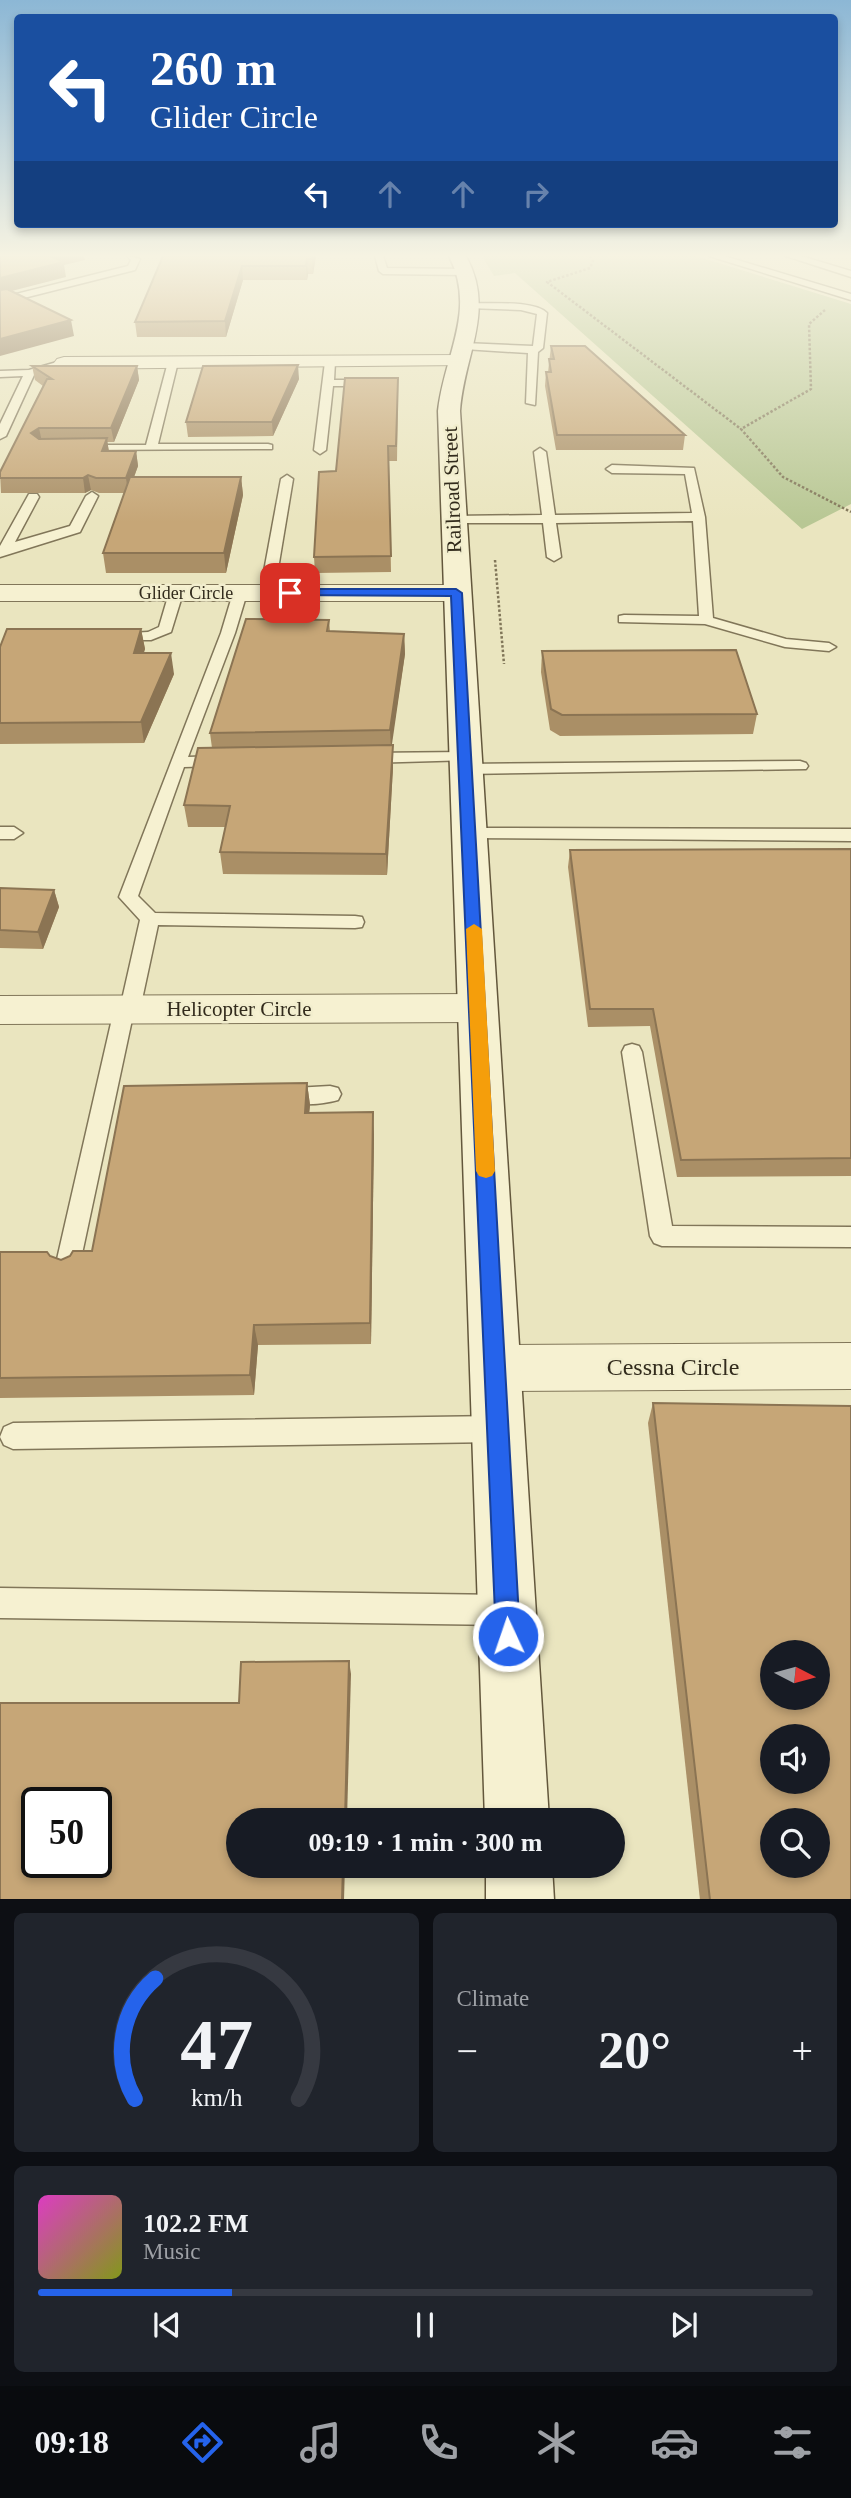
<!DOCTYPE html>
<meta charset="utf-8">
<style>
:root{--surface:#171b24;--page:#20242c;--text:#f1f3f6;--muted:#9ea1a6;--line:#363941;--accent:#2563eb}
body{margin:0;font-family:"Times New Roman",serif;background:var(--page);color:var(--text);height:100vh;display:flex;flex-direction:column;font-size:26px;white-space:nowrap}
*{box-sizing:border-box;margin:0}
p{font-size:23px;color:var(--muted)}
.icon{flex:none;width:38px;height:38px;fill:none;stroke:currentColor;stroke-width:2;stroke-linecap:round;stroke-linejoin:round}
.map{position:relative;height:1899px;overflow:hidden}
.sheet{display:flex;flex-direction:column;gap:14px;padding:14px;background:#0d0f14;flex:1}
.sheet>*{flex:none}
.hud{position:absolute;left:14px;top:14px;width:824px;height:214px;border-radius:7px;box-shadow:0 4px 10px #0003;background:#1a4fa0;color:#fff;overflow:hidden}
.needle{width:46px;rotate:96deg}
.buttons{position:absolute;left:760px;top:1640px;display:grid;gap:14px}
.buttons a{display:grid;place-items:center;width:70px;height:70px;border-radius:50%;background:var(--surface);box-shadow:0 4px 10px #0003;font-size:35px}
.speed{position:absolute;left:21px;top:1787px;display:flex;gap:14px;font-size:35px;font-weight:700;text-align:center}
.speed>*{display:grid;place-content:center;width:91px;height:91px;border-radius:50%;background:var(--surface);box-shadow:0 4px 10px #0003;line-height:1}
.speed .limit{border:4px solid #111;border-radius:10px;background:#fff;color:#111}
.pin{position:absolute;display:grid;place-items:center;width:60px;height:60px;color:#fff;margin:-30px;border-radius:14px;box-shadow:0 4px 10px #0006}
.me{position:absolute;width:77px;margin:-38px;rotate:357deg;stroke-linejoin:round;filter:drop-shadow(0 0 5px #0008)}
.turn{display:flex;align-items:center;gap:24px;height:147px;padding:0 21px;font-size:32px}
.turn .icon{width:91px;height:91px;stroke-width:2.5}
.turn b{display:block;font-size:49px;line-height:60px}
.lanes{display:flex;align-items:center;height:66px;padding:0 21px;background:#0003;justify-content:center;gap:35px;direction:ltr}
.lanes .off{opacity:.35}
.big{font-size:52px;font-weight:600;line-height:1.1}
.sheet .tile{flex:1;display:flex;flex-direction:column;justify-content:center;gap:10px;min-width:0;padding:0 24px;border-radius:10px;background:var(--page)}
.sheet .dial{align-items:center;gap:0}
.dial svg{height:182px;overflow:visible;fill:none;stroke:var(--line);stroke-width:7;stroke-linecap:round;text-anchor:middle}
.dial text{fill:var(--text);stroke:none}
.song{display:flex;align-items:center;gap:21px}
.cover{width:84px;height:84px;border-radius:10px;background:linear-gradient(135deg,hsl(310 70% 55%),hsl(70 70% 35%))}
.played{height:7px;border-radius:4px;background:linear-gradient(90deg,var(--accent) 25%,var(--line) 25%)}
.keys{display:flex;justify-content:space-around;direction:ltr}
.heat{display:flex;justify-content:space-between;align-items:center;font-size:38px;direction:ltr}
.sheet .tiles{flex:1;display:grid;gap:14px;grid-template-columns:1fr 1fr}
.tile:last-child{grid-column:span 2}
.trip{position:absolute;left:226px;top:1808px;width:399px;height:70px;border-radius:35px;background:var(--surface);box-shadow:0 4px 10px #0003;font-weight:600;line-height:70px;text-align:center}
.tab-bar{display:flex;height:112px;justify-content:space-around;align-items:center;background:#090b0e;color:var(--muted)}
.tab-bar .icon{width:49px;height:49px}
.tab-bar .active{color:var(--accent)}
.tab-bar b{font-size:32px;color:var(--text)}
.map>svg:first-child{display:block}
</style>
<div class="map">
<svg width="851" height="1900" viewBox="0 0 851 1900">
<rect width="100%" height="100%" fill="#eae5bf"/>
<path fill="#b8c794" d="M482,256H696L851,304V504L802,529L515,273L494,276Z"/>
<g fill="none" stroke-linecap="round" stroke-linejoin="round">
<defs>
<g id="lane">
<path d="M127,256L140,259L135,270L0,304V298L128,266L131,260Z"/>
<path d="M375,256H383L387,268L466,269L470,272L466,275L383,274L379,271Z"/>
<path d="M709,256H724L851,294V300Z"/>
<path d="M786,256H801L851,271V277Z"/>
<path d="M471,303C490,304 534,300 547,313L543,348L538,352L535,405L526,403L528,353L464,349L459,346L464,343L533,346L537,314L521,310L468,308V304Z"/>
<path d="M173,359L178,362L158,444H268L272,445V449L79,450V446L83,445H146L168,362Z"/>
<path d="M330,359L335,362L334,380H368L373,383L368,386H333L326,450L320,454L314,450L325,362Z"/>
<path d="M64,360L69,363L68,365L34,375L6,436L0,439V424L23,376L0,377V371L29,370Z"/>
<path d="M540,448L546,452L555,515L692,513L685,474L612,473L606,469L612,465L694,468L705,517L713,618L786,639L829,643L836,647L829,651L785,647L705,624L619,622V616L624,615L699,616L693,521L556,523L561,557L554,561L547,557L543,523H448L447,520L453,516L542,515L534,452Z"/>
<path d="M287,475L293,479L274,593L267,597L260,593L281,479Z"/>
<path d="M92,492L98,496L80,532L0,557V546L29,494H37L39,497L15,542L70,526L86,496Z"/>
<path d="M176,589L183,593L171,632L151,640H112L110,637L112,634L148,632L159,627L169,593Z"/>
<path d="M240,589L247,593L235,633L188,757L218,756L226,761L218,766L184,767L138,896L155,913L355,916L362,917L364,922L362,927L355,928L158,925L140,1009L133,1015L79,1268L76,1275L67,1278L58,1275L55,1268L114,1010L121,1004L140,920L119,897L221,633L233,593Z"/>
<path d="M465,752L473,757L471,760L368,763L360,758L368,753Z"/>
<path d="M800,761L806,763L808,766L806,769L465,774L457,769L465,764Z"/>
<path d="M0,827H14L23,833L14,839H0Z"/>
<path d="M469,828L851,829V841L463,838L460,834L463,830Z"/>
<path d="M632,1044L639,1046L642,1052L672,1226L851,1227V1247L662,1246L654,1243L650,1236L622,1052L625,1046Z"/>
<path d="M330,1086L338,1088L341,1094L338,1100C321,1105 293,1106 276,1101L273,1095L276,1089Z"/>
<path d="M497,1416L506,1420L510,1429L506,1438L497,1442L13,1449L4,1445L0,1437L4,1427L13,1423Z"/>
<path d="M0,1588L503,1595L513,1600L518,1610L513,1620L503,1625L0,1618Z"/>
</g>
<g id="street">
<path d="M459,355L469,361L466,365L64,369L57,367L54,363L57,359L64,357Z"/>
<path d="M0,585H456L465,587L469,593L465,599L456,601H0Z"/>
<path d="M478,994L492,998L497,1008L492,1018L478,1022L0,1024V996Z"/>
<path d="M851,1343V1389L495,1391L478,1384L471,1368L478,1352L495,1345Z"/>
</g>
<g id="secondary">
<path d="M449,256H466C496,311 464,354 460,411L549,1820H485L438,411C444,355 477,311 449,256Z"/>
<path d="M486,1866H552L554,1900H486Z"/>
</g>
</defs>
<use href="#lane" stroke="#817659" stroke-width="3"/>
<use href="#street" stroke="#817659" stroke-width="2"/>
<use href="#secondary" stroke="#63573c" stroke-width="3"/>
<g stroke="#817659" stroke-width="2.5" stroke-dasharray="2.5 2" stroke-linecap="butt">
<path d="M590,256L593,261L590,268L547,282L741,429"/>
<path d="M825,310L809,324L811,389L741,429L783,477L851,512"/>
<path d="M495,560L504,664"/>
</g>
<use href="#lane" fill="#f6f1d1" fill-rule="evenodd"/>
<use href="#street" fill="#f6f1d1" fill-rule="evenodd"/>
<use href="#secondary" fill="#f6f1d1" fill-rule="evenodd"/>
</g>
<g fill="#aa8f66">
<path d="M163,256H316L313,274H308L307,280H243L226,337H137L135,322Z"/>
<path d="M551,346L685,435L683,450H556L545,386L546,372H548Z"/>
<path d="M32,366H137L139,380L114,442H107L109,451H136L138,466L134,477H241L243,495L226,573H106L103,553L124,493H99L91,490L85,493H1L0,472L43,386L35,380Z"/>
<path d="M299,379L273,436L188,437L186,422Z"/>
<path d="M398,392L397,461H389L391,572L315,573L314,557L336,471Z"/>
<path d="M329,620L330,631L404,634L405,654L391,745H393V767L387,875L223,874L220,852L225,827H188L184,805L212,748L210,733Z"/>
<path d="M141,629L145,649L143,653L174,674L144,743L0,744V647Z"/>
<path d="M542,651L757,714L753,734L560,736L550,730L541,672Z"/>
<path d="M851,849V1176L677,1177L650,1026L588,1027L568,867L570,850Z"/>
<path d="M0,888L54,890L59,907L43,949L0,948Z"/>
<path d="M307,1083L310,1105L309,1113L374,1134L371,1344L258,1345L254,1395L0,1398V1252L50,1256L61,1260L92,1251Z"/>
<path d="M653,1403L851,1900H700L648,1423Z"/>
</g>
<g fill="#8b7453">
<path d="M46,256H84L85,260L64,265L66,277L0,294V278Z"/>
<path d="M312,256H316L313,274L312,259Z"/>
<path d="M307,259L308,274L307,280L306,266Z"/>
<path d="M242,266L243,280L226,337L225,321Z"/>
<path d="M71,320L74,336L0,356V339Z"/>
<path d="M298,365L299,379L273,436L272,422Z"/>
<path d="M137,366L139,380L114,442L111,428Z"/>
<path d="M39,428L42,442L31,433Z"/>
<path d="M107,438L109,453L102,451Z"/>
<path d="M136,451L138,466L128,493L126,478Z"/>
<path d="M88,475L91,490L85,493L83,478Z"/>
<path d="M241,477L243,495L226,573L224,553Z"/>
<path d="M141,629L145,649L138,674L134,653Z"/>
<path d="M404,634L405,654L391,751L390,730Z"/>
<path d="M171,653L174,674L144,743L141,722Z"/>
<path d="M393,745V767L387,875L386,854Z"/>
<path d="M54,890L59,907L43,949L38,932Z"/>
<path d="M307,1083L310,1105L307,1135L305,1113Z"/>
<path d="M373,1112L374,1134L371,1344L370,1323Z"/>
<path d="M254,1325L258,1345L254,1395L250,1375Z"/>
<path d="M349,1661L351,1674L347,1820H345Z"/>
<path d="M343,1866H345L344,1900H342Z"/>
</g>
<g fill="#c6a677" stroke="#8b7453" stroke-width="2" fill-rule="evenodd">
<path d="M0,256H50L64,262L0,278Z"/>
<path d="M163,256H312V259H307L306,266H242L225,321L135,322Z"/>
<path d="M7,289L71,320L0,339V290Z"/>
<path d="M551,346H585L685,435H557L546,372H551L549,359H554Z"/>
<path d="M298,365L272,422H186L203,366Z"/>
<path d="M32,366H137L111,428H39L31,433L39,439L107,438L102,451H136L126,478H96L88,475L83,478H0V472L47,379H52Z"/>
<path d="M345,378H398L396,446H388L391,556L314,557L319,472L336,471Z"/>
<path d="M130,477H241L224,553H103Z"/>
<path d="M246,619L329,620L327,631L404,634L390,730L210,733Z"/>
<path d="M7,629H141L134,653H171L141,722L0,723V647Z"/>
<path d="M736,650L757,714L562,715L551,709L542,651Z"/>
<path d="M393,745L386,854L220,852L230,806L184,805L198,748Z"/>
<path d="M851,849V1158L681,1160L653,1009H590L570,850Z"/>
<path d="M0,888L54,890L38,932L0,930Z"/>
<path d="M307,1083L305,1113L373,1112L370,1323L254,1325L250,1375L0,1378V1252H47L50,1256L61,1260L70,1256L73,1251H92L124,1086Z"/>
<path d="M653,1403L851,1406V1900H710ZM772,1652H817V1698H772ZM772,1736H817V1782H772ZM772,1820H817V1866H772Z"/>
<path d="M349,1661L345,1820H238V1866H343L342,1900H0V1703H239L241,1662ZM37,1802H96V1862H37Z"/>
</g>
<linearGradient id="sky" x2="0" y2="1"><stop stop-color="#8cb7d5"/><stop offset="0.49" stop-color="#f6f3e2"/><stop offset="1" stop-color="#f6f3e2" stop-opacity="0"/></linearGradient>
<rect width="851" height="522" fill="url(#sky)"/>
<path fill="#2563eb" stroke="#184099" stroke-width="2" d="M290,589H456L462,593L520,1636L517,1645L508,1648L499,1645L496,1636L451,596L286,595V590Z"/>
<path fill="#f59e0b" d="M474,924L482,929L495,1171L492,1176L486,1178L479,1176L476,1171L466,929Z"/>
<g text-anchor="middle" stroke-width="5" stroke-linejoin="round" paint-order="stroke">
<g font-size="18" fill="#322b1c" stroke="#f2eece">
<text x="186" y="599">Glider Circle</text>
</g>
<g font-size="21" fill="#322b1c" stroke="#f2eece">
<text transform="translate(452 490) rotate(-92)" y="7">Railroad Street</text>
<text x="239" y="1016">Helicopter Circle</text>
</g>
<g font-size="24" fill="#322b1c" stroke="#f2eece">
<text x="673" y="1375">Cessna Circle</text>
</g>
</g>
</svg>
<div class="buttons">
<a><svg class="needle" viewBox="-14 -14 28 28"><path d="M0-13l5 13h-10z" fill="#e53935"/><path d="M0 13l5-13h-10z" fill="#9ea1a6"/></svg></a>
<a><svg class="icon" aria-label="sound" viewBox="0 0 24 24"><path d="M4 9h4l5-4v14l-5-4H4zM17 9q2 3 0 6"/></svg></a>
<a><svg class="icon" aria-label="search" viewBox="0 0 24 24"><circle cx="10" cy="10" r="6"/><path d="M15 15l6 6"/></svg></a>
</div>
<div class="speed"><div class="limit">50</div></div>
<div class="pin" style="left:290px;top:593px;background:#d93025"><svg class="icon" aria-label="arrive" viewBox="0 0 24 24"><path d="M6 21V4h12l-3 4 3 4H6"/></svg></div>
<svg class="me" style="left:508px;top:1636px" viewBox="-20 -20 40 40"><circle r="17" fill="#2563eb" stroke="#fff" stroke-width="3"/><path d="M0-11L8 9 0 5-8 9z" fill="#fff"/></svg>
<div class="trip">09:19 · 1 min · 300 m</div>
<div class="hud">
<div class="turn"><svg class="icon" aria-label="left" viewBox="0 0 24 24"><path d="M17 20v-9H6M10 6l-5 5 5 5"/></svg><div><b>260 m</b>Glider Circle</div></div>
<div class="lanes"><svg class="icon" aria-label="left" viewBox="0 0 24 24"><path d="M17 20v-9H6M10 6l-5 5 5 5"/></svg><svg class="icon off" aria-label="ahead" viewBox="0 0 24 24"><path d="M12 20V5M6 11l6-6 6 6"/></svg><svg class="icon off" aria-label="ahead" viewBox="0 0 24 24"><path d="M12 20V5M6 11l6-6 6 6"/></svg><svg class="icon off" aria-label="right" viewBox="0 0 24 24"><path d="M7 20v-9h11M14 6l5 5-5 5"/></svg></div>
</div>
</div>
<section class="sheet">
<div class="tiles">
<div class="tile dial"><svg viewBox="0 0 100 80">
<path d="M14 69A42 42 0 1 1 86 69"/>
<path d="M14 69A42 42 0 0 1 23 16" stroke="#2563eb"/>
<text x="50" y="56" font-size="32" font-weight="700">47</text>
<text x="50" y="72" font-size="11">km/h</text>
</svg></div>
<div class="tile"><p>Climate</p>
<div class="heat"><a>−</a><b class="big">20°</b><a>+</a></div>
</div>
<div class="tile">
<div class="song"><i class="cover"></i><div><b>102.2 FM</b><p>Music</p></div></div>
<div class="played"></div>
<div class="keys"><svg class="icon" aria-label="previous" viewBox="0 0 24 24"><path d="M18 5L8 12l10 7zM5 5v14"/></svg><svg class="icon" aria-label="pause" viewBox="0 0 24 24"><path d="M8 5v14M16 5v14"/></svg><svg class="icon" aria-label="next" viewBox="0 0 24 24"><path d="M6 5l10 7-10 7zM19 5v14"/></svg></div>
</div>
</div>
</section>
<nav class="tab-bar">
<b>09:18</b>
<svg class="icon active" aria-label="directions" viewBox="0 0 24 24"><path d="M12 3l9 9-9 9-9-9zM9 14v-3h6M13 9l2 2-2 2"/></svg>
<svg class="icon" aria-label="music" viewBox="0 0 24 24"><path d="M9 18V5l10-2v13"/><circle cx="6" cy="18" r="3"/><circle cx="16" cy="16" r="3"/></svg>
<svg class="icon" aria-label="phone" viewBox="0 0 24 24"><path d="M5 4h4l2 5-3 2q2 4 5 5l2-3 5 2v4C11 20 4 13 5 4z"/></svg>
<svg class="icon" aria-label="climate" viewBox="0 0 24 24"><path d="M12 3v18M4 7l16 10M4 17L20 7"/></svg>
<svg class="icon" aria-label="car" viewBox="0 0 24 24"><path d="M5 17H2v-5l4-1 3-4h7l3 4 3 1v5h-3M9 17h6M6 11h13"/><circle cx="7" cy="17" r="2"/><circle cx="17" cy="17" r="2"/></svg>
<svg class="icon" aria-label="filters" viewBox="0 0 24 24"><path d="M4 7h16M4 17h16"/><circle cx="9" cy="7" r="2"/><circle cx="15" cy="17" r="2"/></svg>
</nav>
